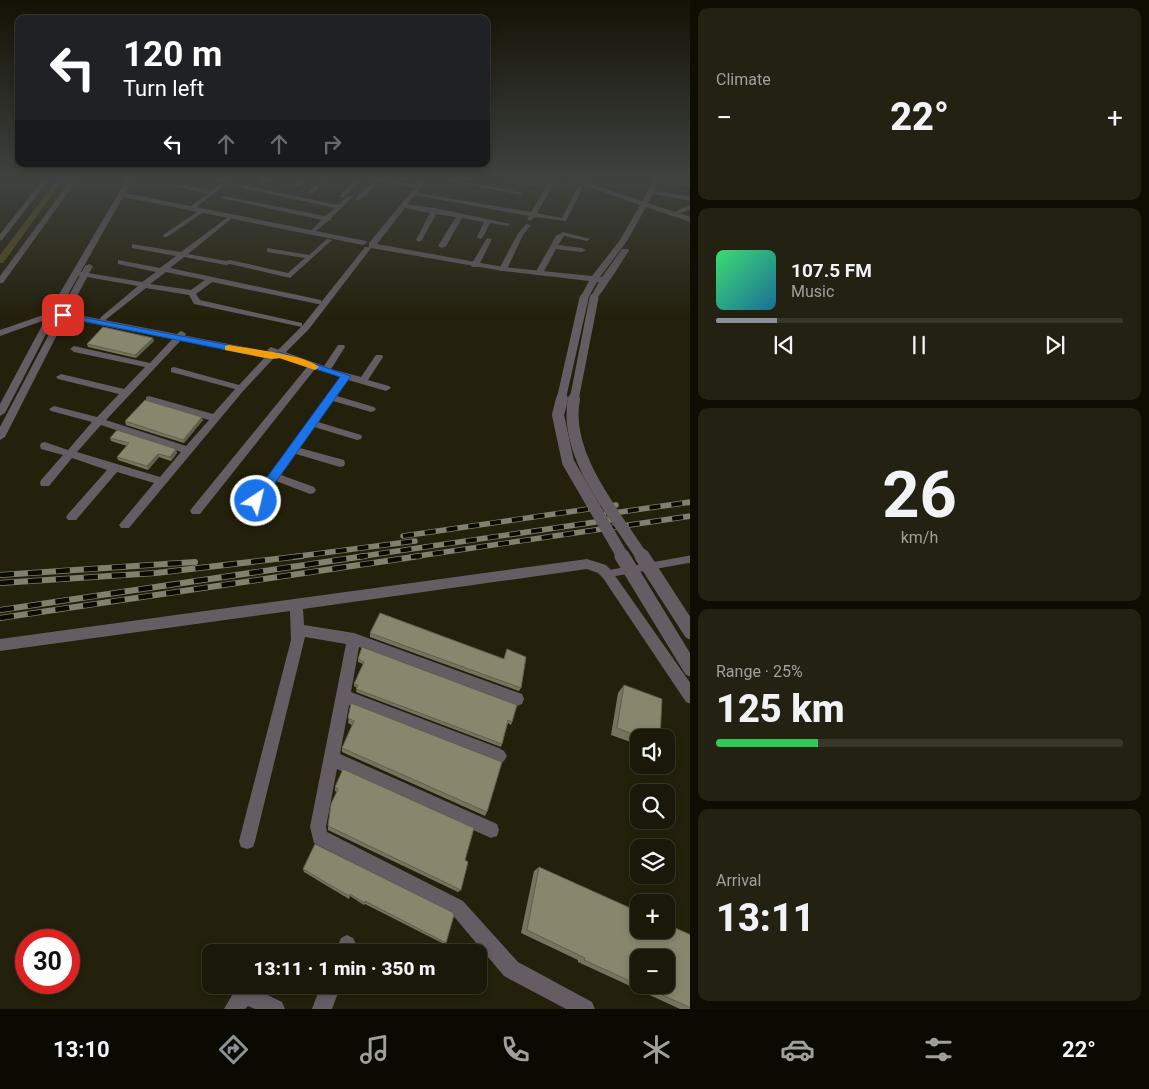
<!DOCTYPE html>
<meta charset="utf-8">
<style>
:root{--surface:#1a1808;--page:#232112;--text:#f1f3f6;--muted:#9fa09c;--line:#383729;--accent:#8c9099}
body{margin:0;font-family:Roboto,sans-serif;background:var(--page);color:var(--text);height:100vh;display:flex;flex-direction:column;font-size:19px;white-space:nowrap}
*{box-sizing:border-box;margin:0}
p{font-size:16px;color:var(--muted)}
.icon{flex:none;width:28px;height:28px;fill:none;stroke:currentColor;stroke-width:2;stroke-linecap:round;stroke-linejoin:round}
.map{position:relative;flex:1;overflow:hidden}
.panel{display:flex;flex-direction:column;gap:8px;padding:8px;background:#0e0d04;width:459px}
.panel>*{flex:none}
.hud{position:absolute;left:15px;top:15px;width:475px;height:152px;border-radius:10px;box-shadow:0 2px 8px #0003,0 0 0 1px var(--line);background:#202124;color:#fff;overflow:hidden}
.fabs{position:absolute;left:630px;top:729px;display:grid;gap:10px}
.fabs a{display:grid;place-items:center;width:45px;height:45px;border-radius:10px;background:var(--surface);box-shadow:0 2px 8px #0003,0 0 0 1px var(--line);font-size:25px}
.speed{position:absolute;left:15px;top:929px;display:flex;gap:10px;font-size:25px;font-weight:700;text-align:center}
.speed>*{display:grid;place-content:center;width:65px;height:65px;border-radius:50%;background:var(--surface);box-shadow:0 2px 8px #0003,0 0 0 1px var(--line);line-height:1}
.speed .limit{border:8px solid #d22;background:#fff;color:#111}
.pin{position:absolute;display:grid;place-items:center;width:42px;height:42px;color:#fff;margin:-21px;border-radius:10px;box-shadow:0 2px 8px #0006}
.me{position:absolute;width:55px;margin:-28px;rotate:35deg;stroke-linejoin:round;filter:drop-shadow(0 0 4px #0008)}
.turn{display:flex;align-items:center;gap:18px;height:105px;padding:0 25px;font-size:22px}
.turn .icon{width:65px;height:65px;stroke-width:2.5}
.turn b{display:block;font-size:35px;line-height:42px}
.lanes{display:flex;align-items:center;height:48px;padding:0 25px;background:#0003;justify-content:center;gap:25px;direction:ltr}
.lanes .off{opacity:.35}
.big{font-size:38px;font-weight:800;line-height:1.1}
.panel .tile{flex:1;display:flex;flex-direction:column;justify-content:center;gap:8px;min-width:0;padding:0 18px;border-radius:10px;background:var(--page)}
.panel .dial{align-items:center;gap:0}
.dial b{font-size:65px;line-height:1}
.song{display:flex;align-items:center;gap:15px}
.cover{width:60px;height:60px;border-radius:8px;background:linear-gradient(135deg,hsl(140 70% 55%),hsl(200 70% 35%))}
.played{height:5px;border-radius:2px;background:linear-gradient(90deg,var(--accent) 15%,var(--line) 15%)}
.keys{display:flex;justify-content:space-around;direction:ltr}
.heat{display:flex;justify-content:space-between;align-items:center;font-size:28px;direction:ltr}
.charge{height:8px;border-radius:4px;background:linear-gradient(90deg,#34c759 25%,var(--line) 0)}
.trip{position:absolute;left:202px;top:944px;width:285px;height:50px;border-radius:10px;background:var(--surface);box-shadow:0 2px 8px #0003,0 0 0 1px var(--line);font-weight:800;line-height:50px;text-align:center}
.menu{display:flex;height:80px;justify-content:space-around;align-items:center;background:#0a0a03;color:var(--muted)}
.menu .icon{width:35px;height:35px}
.menu .active{color:var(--accent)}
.menu b{font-size:22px;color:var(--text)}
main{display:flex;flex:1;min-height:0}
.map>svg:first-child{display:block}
</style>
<main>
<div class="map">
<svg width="691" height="1009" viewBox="0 0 691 1009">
<rect width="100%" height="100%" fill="#23200b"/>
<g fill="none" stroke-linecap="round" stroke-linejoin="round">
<path fill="#564e19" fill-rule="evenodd" d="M59,177H65L3,263H0V255Z"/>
<path stroke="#655c64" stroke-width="7" d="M607,574L691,559"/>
<g fill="#655c64" fill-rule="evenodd">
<path d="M45,177H51L2,240L0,241V234Z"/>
<path d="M73,177H79L3,283H0V276Z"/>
<path d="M197,177H207L225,180L230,177H236L191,211L188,209L189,208L207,194L173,185V183L211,191L222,183Z"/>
<path d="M266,177H272L264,184H260V182Z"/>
<path d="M303,177H309L300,186H296V184Z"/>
<path d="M325,177H331L312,194H308V192Z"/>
<path d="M357,177H370L421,186L418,188L380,182L358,201L356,200V198L374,181L362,179L344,197H340V195Z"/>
<path d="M428,177H439L524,193L521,195Z"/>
<path d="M489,177H500L531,182L533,177H539L536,184L533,186Z"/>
<path d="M552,177H558L537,213L562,218L578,186L583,187L566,221L535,217L530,221L527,219L529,216L409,194L412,192L531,212Z"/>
<path d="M664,178L691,183V187L662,181L661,180Z"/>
<path d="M243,185L338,205L348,196L353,197L331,218V220L328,221L311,235L308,233L322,220L221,198L224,196L325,216L335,208L241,188V186Z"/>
<path d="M650,190L691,197V201L648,193V191Z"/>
<path d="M403,204L435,208L510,224L507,226L490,223L483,237L480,239L477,237L484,222L462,218L446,246L442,248L438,246L456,217L436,214L422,240L419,242L416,240L430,213L401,207V205Z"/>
<path d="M691,204V209L673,216L668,215Z"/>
<path d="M200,210L205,211L167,237H163V235Z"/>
<path d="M228,217L230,218V220L188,254L226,261L230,260L288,273L305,258L267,252V248L309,255L327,239L332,240L290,278L230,264L226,265L184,257L170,268L321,300V304H318L212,282L196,294L200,300L302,323V327L194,304L189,295L146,288L104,321L100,319L101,317L138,286L76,275L72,273L76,271L142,282L156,272L118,264V260L160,268L176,256L132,248V244L181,252ZM166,272L205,280L191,290L150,284Z"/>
<path d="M526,224L531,225L523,235L507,269L500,271L499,269L517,235Z"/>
<path d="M563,232L590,239L587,241L564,236L558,245L582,248L586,250L582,252L556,249L542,275H536L535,273L556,236Z"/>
<path d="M487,238L492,239L478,267H472L471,265Z"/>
<path d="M49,313L56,315L5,413L0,416V404L45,320L0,336V330Z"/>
<path d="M60,313L67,315L5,437L0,440V427Z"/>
<path d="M182,331L186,334L185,336L106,420L186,446L209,420L146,401V397L149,396L213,414L235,389L171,372V368L174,367L239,385L268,354H273L267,350L271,347L324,366L338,345H344L345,347L331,369L361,377L376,355H382L383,357L368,380L389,386L391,388L386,391L348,380L337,396L374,407L376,409L374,411L371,412L333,401L318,422L361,435L362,437L361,439L357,440L314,427L300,448L344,460L345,463L344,466L340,467L296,454L281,475L314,487L316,490L314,493L310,494L276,481L260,504H252L250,501L252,498L340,377L315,369L200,514H192L190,511L192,508L307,367L274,354V358L244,390L129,528H121L119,525L154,483L117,472L76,520H68L66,517L68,514L107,470L72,458L49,486H41L40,483L41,480L63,455L41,449L40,446L41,443L45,442L68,450L92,422L51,411L49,409L54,406L97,417L119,394L58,379L56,377L61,374L124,389L145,367L74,352L70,349L74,346L150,363L179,332ZM101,425L181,452L160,477L77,452Z"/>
<path d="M587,559L606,565L611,570L691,684V704L686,702L603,578L598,573L587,569L303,609L304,625L354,633L522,694L524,699L522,704L517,706L359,647L351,692L499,748L504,751L507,756L504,761L499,764L349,705L340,754L497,824L499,830L497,836L491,838L337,769L326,827L327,832L463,901L518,962L592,1002L595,1009H566L504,976L451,913L314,843L310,827L346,644L305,637L255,841L253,847L247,849L241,847L239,841L291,640L290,611L0,651V639Z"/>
<path d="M347,935L353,938L356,944L353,952H335L341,938Z"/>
<path d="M321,985H341L332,1009H312Z"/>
<path d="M249,986L282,1002L285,1009H255L248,1006L245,1009H224L235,990Z"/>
</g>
<path fill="#655c64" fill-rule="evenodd" d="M128,177H134L125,193L366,241L367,243L363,245L123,197L58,312H60L85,266L89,264L93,266L68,313L275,353L303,325L365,247H369V243L423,177H429L377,244L503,267L592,276L620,240L640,205L561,177H569L642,201L655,177H661L648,203L691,217V222L646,207L627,241L600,277H602L622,249H628L629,251C623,259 599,299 594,301L590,298L599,282H597L587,300L584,301L580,298L589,281L503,271L371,248L309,329L280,358L277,359L63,318L49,317L47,315Z"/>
<defs>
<g id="rail-far1">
<path d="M606,514L691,502"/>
<path d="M403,536L616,505"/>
<path d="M292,557L415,541"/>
<path d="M357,557L616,519"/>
<path d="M411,557L691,516"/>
</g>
<g id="rail">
<path d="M0,575L195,562"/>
<path d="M0,583L156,573L302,556"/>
<path d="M0,610L365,556"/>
<path d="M0,618L420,556"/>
</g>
</defs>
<use href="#rail-far1" stroke="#82806e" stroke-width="5.5"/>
<use href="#rail" stroke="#82806e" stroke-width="6"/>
<use href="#rail-far1" stroke="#0b0a03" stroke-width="4" stroke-dasharray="11" stroke-linecap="butt"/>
<use href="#rail" stroke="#0b0a03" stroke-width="4.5" stroke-dasharray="14" stroke-linecap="butt"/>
<g stroke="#655c64" stroke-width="9">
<path d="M561,400L584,298"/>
<path d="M574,400L594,298"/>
</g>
<g stroke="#655c64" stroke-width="12">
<path d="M562,399L558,415L568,462L623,557"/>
<path d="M574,399C563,454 614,513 642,557"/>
</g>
<g stroke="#655c64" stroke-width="15">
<path d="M622,556L691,669"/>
<path d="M642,556L691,632"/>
</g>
</g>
<g fill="#76735f" fill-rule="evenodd">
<path d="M154,341L136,358L88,347L87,344Z"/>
<path d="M203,420L184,443L126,425L125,421Z"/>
<path d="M110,438L177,453L171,461L159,457L148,470L118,460L117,457L127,446L111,441Z"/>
<path d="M370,633L504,659L507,649L521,688L519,691L370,637Z"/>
<path d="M358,659L512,722L511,725L508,723L501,747L356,692L357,688L354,686V684L363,664L358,662Z"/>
<path d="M624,685L660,738H639V745L611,735L618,693Z"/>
<path d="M351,703L487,812L485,816L342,752V748L352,725L348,723Z"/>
<path d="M335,787L465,860L461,890L458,892L328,830V826L337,792L335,791Z"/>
<path d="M539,867L691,935V1009H680L578,962V960L521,933L534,871ZM639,958L666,985H639Z"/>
<path d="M303,869L446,943L444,944L365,904L364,905L350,896L349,899L304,872Z"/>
</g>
<g fill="#605e4d">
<path d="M153,338L154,341L136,358L135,355Z"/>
<path d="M202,417L203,420L184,443L183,440Z"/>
<path d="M176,449L177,453L171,461L170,457Z"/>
<path d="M158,454L159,457L148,470L147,466Z"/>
</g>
<g fill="#89866e" stroke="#605e4d">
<path d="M103,327L153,338L135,355L87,344Z"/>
<path d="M145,400L202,417L183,440L125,421Z"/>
<path d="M117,430L176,449L170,457L158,454L147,466L117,457L129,443L110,438Z"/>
<path d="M380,613L504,659L507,649L526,657L521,688L370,633Z"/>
<path d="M362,647L517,705L512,722L508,720L502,744L356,689L358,685L354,684L364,662L358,659Z"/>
<path d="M624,685L662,699L660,738H643L617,728Z"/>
<path d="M351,703L502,762L487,812L342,748L354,721L348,718Z"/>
<path d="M343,769L474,828L465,860L468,862L461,890L328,826L331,804L338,789L335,787Z"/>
<path d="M315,844L452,912L454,915L446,943L365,901V903L350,894L349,896L303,869Z"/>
<path d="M539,867L639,912V930H666V924L691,935V1008L640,985H666V958H639V985L584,960L585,958L527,930Z"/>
</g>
<linearGradient id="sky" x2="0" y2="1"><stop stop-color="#131206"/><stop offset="0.56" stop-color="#3f423f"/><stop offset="1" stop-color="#3f423f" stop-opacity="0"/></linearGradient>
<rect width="691" height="318" fill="url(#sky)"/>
<path fill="#1a73e8" stroke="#114b97" d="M60,313L271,353L279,352L351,376L260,504L256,506L250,501L252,498L340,377L279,357L271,359L63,317L58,315Z"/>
<path fill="#f59e0b" d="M229,345C250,349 304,354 319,367L315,370L279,358L271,359L225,350V346Z"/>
</svg>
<div class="fabs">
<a><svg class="icon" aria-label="sound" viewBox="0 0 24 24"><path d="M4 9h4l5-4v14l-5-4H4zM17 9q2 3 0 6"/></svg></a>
<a><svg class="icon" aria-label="search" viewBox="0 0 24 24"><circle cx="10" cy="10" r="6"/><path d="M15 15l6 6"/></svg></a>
<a><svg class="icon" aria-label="layers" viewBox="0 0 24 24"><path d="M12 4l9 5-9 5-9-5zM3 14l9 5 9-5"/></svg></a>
<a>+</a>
<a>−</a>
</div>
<div class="speed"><div class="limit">30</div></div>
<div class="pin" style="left:63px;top:315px;background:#d93025"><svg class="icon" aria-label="arrive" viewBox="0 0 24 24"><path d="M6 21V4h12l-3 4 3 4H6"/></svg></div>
<svg class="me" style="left:256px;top:501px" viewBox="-20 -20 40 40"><circle r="17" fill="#1a73e8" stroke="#fff" stroke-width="3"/><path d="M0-11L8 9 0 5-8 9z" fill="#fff"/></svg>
<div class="trip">13:11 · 1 min · 350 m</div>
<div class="hud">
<div class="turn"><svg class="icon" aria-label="left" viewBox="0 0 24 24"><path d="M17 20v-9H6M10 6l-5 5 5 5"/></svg><div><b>120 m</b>Turn left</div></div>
<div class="lanes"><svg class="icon" aria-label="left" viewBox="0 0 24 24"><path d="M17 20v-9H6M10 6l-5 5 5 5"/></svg><svg class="icon off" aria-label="ahead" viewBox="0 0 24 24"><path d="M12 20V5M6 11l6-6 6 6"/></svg><svg class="icon off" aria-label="ahead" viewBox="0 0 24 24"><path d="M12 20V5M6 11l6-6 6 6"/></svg><svg class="icon off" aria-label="right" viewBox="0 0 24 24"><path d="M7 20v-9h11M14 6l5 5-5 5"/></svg></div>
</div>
</div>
<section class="panel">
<div class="tile"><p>Climate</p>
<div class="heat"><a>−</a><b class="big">22°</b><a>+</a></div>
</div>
<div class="tile">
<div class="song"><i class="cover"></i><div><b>107.5 FM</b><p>Music</p></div></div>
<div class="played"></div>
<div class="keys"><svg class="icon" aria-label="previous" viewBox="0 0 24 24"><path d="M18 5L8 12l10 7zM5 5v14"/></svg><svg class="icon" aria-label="pause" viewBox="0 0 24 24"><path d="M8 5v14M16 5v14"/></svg><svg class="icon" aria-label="next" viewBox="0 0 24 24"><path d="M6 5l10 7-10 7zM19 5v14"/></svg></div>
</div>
<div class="tile dial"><b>26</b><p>km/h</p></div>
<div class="tile"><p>Range · 25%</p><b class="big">125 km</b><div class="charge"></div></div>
<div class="tile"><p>Arrival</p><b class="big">13:11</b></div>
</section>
</main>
<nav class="menu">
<b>13:10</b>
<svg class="icon active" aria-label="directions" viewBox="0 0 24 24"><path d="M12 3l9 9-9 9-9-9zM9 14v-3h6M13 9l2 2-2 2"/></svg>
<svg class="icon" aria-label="music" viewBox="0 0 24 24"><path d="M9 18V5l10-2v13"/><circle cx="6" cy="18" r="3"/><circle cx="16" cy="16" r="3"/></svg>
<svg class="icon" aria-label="phone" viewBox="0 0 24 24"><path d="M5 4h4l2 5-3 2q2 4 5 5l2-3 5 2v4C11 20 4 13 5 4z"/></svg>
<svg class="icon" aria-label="climate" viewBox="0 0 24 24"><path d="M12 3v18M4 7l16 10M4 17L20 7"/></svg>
<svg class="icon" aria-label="car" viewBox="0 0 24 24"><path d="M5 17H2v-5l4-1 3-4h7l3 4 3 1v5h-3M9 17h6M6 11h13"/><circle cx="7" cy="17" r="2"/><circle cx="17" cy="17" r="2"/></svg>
<svg class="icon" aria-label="filters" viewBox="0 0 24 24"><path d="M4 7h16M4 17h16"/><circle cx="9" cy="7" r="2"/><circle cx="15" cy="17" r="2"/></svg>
<b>22°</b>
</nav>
